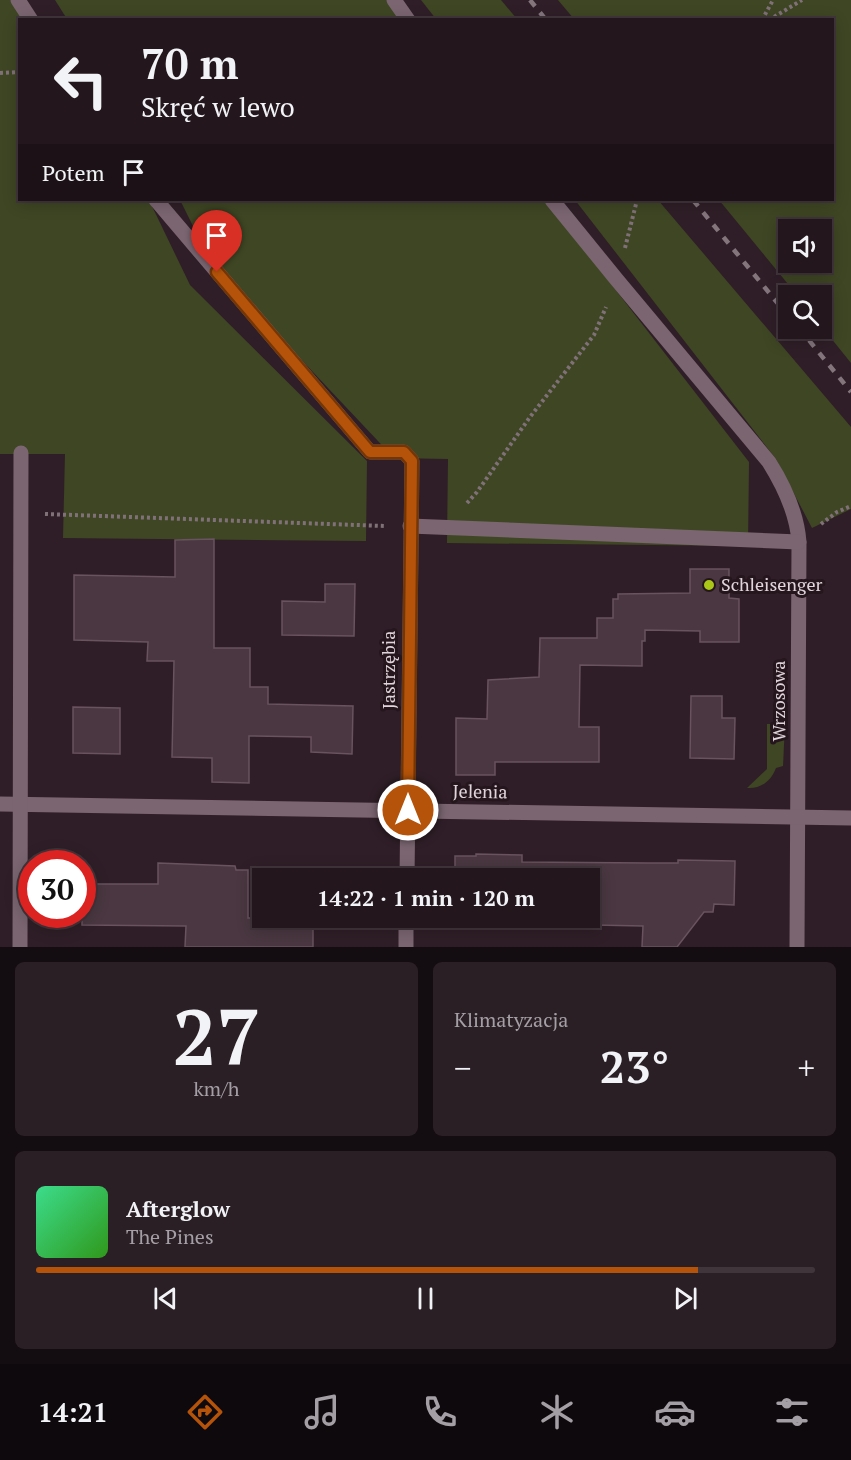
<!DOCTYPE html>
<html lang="pl">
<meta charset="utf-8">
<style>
:root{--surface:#23161d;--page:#2b1f26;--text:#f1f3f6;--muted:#a39fa4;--line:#40353b;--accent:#b45309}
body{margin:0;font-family:"PT Serif",serif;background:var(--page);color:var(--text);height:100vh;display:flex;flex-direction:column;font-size:22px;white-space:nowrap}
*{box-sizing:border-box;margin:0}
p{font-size:20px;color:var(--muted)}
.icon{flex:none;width:33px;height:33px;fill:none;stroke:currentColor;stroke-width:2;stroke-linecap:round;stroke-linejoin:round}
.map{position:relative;height:947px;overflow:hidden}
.sheet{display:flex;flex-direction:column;gap:15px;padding:15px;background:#130c10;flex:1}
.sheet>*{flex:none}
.top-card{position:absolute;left:18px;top:18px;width:816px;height:183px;border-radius:0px;box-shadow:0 3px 15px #0003,0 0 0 2px var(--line);background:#23161d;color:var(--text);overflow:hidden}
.controls{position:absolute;left:778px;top:219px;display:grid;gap:12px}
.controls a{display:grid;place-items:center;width:54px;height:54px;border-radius:0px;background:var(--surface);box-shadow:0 3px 15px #0003,0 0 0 2px var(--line);font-size:30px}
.speed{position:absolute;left:18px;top:850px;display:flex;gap:12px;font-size:30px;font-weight:700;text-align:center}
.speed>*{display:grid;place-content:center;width:78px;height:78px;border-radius:50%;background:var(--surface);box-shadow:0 3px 15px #0003,0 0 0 2px var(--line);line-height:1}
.speed .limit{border:9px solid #d22;background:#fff;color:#111}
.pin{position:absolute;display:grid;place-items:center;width:51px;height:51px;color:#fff;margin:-62px -26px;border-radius:50% 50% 50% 0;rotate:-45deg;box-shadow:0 0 6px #0007}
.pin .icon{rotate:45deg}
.me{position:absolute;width:66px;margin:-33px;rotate:0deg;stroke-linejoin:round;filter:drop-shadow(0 0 4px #0008)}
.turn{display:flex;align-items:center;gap:21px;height:126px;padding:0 24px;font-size:27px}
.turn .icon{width:78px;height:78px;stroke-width:2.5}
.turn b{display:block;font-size:42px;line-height:51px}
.then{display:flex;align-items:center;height:57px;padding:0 24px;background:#0003;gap:12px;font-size:22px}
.big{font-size:45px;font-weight:700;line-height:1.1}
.sheet .widget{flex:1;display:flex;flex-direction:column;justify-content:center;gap:9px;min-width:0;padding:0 21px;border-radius:9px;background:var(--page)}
.sheet .dial{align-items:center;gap:0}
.dial b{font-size:78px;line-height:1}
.song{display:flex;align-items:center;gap:18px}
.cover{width:72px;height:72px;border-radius:9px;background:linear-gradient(135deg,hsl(150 70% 55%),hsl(110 70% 35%))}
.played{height:6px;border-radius:3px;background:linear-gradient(90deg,var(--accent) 85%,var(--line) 85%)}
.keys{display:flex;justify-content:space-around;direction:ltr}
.heat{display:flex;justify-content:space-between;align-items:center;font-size:33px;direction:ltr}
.sheet .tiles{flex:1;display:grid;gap:15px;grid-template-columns:1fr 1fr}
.widget:last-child{grid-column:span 2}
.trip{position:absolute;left:252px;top:868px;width:348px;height:60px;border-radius:0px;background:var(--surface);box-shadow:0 3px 15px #0003,0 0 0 2px var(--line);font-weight:700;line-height:60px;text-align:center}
.dock{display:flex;height:96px;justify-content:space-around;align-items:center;background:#0e090c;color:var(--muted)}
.dock .icon{width:42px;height:42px}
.dock .selected{color:var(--accent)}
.dock b{font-size:27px;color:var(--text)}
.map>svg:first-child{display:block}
</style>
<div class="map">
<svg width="851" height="947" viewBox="0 0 851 947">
<rect width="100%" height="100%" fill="#2f1e27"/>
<g fill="#3e4624" fill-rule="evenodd">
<path d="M0,0H19L30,19L20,20V200H149L190,285L367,461L366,541L63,538L65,454H0Z"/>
<path d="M55,0H391L406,19H67Z"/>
<path d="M421,0H501L517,19H436Z"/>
<path d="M558,0H851V363L822,327V296L797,295L719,200H832V20L574,19ZM789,230H822V262H789Z"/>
<path d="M180,200H546L749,462L748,546L447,543L448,459L394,458L213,266Z"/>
<path d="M575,200H658L851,427V509L812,528L776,459Z"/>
<path d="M767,724H785L783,766L776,768C771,781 761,789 747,788L767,769Z"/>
</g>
<g fill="#4a3741" stroke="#68535e" stroke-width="1.5">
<path d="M214,539V648H250V687H268V704L353,706L352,754L311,752V737L249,736V783L212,782V758L172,757L174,661H147L148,642L74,640V575L175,577V540Z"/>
<path d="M690,569H729V598L739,599V642H700V631L645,630V641H642V666L580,665L579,727H599V762H495V775H456V718L487,719L488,680L539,677L540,638H597V618H613V599H618V594L690,593Z"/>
<path d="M325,584H355L354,636L282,635V601L325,602Z"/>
<path d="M691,696H722V718H735L734,759L690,758Z"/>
<path d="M73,707L120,708V754L73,753Z"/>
<path d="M476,854L522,855V862L648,863H678V860L735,861L734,905L714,904L713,912H704L677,947H642L643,926L454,922V918H590V879H455V856H476Z"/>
<path d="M158,863L235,866L236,870H248V918H352L351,929L313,928V947H185L186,926L82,925V884H158Z"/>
<path d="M309,871H352V879H308Z"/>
</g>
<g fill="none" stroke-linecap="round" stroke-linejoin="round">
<g stroke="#807179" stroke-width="4" stroke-dasharray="3 3" stroke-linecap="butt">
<path d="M762,20L773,0"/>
<path d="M769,20L802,0"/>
<path d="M0,73L20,72"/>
<path d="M625,248L637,200"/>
<path d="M467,503L477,492L530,417L594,335L606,307"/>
<path d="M45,514L385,526"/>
<path d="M821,524L837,512L851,506"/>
</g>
<g stroke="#7a6570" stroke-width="15">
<path d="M18,0L31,20"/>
<path d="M394,0L408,20"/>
<path d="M156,200L370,452H404L412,461L407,879"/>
<path d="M552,200L617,280L769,462C784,486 797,513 799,542L797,947"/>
<path d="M410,526L799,542"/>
<path d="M0,804L851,818"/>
<path d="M20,947L21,453"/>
<path d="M406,947V918"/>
</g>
<g stroke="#84757d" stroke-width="4.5" stroke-dasharray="8 8" stroke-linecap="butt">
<path d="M530,0L546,20"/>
<path d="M693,200L789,317"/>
<path d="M799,328L851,392"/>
</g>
</g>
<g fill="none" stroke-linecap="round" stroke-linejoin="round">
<defs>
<path id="route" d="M217,272L370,452H404L412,461L408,810"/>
</defs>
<use href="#route" stroke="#753606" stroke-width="15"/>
<use href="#route" stroke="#b45309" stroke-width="10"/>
</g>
<circle fill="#aac717" stroke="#25151d" stroke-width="2" cx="709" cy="585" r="6"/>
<g text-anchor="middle" stroke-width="6" stroke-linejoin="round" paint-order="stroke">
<g font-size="18" fill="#e1d5db" stroke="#25151d" text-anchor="start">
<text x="721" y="591">Schleisenger</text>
</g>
<g font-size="18" fill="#e1d5db" stroke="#25151d">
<text transform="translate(389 670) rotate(-90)" y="6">Jastrzębia</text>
<text transform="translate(779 701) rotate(-90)" y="6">Wrzosowa</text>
<text transform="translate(480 792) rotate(1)" y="6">Jelenia</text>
</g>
</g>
</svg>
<div class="controls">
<a><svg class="icon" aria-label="sound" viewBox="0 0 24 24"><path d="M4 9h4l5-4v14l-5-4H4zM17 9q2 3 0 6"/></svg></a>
<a><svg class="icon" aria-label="search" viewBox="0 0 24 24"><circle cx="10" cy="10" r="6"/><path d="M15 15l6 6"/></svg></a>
</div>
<div class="speed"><div class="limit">30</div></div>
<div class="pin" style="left:217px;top:272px;background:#d93025"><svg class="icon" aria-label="arrive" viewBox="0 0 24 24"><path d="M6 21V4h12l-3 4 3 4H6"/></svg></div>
<svg class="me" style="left:408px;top:810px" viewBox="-20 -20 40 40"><circle r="17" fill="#b45309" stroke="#fff" stroke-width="3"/><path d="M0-11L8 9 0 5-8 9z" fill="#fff"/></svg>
<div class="trip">14:22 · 1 min · 120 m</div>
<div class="top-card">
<div class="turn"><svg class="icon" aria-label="left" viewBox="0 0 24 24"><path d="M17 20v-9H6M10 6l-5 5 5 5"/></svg><div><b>70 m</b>Skręć w lewo</div></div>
<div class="then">Potem<svg class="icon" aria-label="arrive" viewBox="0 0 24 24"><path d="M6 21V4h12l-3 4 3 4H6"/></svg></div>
</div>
</div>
<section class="sheet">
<div class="tiles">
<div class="widget dial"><b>27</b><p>km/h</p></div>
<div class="widget"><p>Klimatyzacja</p>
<div class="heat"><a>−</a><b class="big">23°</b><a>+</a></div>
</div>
<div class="widget">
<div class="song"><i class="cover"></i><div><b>Afterglow</b><p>The Pines</p></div></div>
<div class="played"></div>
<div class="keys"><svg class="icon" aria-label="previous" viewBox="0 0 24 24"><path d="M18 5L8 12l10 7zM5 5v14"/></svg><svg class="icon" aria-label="pause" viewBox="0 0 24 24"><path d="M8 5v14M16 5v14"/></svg><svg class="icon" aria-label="next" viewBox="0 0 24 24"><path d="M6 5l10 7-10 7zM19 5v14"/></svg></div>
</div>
</div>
</section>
<nav class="dock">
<b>14:21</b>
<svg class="icon selected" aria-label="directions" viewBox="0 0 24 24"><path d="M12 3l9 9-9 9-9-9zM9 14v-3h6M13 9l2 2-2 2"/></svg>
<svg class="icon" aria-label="music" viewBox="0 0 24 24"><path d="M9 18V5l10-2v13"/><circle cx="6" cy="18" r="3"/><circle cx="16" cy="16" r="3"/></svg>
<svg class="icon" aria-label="phone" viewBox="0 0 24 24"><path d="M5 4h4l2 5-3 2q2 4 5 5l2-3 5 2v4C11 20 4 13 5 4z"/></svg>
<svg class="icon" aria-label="climate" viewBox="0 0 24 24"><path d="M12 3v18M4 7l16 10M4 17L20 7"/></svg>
<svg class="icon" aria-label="car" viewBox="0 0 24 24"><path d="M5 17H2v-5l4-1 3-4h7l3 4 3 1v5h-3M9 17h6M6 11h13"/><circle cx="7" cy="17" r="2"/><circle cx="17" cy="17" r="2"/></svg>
<svg class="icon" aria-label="filters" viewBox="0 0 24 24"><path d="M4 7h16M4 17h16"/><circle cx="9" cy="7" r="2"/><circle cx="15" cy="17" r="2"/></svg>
</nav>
